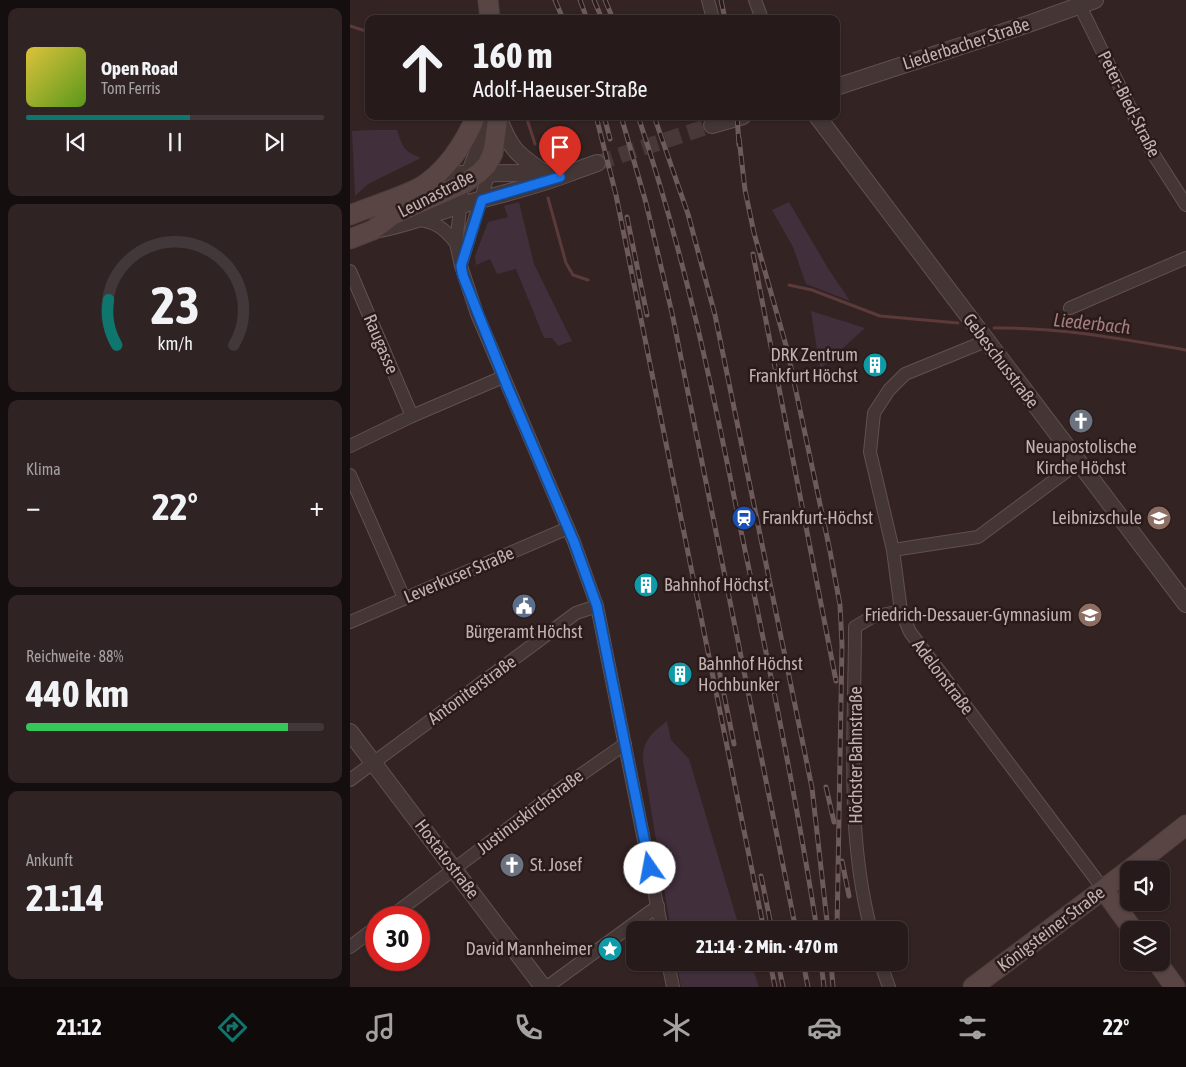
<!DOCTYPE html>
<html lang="de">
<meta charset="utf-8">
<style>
:root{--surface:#271a1a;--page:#2f2323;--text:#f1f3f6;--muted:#a4a1a2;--line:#433839;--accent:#0f766e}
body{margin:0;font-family:"Asap Condensed",sans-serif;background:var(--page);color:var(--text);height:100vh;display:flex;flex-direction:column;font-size:19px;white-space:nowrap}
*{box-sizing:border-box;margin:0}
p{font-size:16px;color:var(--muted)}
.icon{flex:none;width:28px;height:28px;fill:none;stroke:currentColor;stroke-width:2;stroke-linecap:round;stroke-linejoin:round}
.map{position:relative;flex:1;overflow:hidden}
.details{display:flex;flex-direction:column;gap:8px;padding:8px;background:#150e0e;width:350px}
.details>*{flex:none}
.guide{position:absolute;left:15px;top:15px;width:475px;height:105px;border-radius:10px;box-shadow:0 1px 4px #0004,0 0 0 1px var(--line);background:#271a1a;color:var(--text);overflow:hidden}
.fabs{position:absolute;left:770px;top:861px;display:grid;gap:10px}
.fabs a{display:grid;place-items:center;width:50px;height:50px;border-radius:10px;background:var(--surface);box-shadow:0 1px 4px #0004,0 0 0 1px var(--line);font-size:25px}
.speed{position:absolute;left:15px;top:906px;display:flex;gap:10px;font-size:25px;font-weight:700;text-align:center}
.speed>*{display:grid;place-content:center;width:65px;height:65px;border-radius:50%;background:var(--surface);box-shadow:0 1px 4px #0004,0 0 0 1px var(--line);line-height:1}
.speed .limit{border:8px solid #d22;background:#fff;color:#111}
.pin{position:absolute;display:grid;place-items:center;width:42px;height:42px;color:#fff;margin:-51px -21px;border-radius:50% 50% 50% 0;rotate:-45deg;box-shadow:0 0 5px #0007}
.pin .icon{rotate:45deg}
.me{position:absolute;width:55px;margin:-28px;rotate:348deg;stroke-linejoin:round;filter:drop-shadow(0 0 4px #0008)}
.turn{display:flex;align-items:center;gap:18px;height:105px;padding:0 25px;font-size:22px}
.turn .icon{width:65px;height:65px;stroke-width:2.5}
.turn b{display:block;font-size:35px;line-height:42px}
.big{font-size:38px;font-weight:700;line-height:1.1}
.details .widget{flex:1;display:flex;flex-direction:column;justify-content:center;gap:8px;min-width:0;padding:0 18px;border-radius:10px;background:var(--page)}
.details .dial{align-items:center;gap:0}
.dial svg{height:130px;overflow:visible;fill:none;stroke:var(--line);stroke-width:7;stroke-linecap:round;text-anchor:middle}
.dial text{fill:var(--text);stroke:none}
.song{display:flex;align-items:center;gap:15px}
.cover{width:60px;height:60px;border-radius:8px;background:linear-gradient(135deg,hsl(50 70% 55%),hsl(90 70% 35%))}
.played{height:5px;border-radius:2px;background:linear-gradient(90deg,var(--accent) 55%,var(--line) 55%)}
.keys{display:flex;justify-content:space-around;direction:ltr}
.heat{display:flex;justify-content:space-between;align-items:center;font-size:28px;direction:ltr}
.charge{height:8px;border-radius:4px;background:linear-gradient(90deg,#34c759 88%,var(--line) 0)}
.trip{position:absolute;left:276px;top:921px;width:282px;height:50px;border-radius:10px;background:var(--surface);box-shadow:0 1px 4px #0004,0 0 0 1px var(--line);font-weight:700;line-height:50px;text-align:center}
.tabs{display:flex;height:80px;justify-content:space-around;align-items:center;background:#100a0a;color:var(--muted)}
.tabs .icon{width:35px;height:35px}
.tabs .selected{color:var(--accent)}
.tabs b{font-size:22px;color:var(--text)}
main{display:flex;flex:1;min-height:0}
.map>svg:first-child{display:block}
</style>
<main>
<section class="details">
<div class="widget">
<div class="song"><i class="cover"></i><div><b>Open Road</b><p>Tom Ferris</p></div></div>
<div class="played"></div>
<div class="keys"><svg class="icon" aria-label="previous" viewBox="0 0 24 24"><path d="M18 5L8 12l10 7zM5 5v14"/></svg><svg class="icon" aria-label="pause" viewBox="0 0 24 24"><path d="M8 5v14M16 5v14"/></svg><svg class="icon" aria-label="next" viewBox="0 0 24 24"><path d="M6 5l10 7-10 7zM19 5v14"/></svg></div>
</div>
<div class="widget dial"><svg viewBox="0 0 100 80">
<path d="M14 69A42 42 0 1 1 86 69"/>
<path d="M14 69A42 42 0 0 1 9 41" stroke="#0f766e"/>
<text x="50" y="56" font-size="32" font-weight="700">23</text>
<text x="50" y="72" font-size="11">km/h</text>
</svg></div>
<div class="widget"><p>Klima</p>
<div class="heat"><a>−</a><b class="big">22°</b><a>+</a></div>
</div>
<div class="widget"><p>Reichweite · 88%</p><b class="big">440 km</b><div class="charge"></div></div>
<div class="widget"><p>Ankunft</p><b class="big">21:14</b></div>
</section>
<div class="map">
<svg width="836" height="987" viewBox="0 0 836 987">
<rect width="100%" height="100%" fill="#342323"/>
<g fill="#412f3c">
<path d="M22,130H47C53,147 53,151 71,158L18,184L5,196L2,131Z"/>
<path d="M169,202L184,264L222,341L208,346L202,338H194L166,269L147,274L140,259L126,265L125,256L138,222L158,217L154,206Z"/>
<path d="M439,202L479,270L500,301L456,284L443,247L422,210Z"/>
<path d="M461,311L515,328L470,369Z"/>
<path d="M317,721L321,740L339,759L390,930H321L293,761C292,741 302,733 317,721Z"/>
<path d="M327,963H401L409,987H331Z"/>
</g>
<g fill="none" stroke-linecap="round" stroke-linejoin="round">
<g stroke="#5c3a3a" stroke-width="3">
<path d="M0,26L19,32"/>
<path d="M176,116L185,144"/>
<path d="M198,198L216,263L223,275L238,280"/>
<path d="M439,285L462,290L530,316L608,323"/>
<path d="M644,328C709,327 772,339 836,350"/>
</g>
<path stroke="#493838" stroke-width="16" stroke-dasharray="16 8" stroke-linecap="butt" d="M247,163L362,125"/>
<defs>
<g id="minor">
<path d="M358,0L363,19"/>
<path d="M405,0L412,19"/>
<path d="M727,0L802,152L836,205"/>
<path d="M137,116L133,133L113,184L106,243L111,266L127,314L224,542L247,606L312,930"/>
<path d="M67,220C85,221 95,229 106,243"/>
<path d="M111,264L141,166"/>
<path d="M0,271L62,416"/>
<path d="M720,308L836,258"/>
<path d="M636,341L555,374L539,390L524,413L520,452L543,550L551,611L560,632L754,890"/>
<path d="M0,446L62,416L153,377"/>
<path d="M0,475L54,598"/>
<path d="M543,550L628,537L729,462"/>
<path d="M0,622L218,528"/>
<path d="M0,780L226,613L247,606"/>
<path d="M39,918L209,790L275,744"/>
<path d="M521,930C495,832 505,727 505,627L522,617L551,611"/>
<path d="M0,947L26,927"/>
<path d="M318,962L323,987"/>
<path d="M530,962L539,987"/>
<path d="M197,987L308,906"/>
</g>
<g id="tertiary">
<path d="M486,87L681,23L745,0"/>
<path d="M148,116C160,148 165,153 193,172"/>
<path d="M467,116L836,604"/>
<path d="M362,125L393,116"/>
<path d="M77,184L110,174L222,172L247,163"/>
<path d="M23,230C52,226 80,214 108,206C146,195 185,187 222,172"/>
<path d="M0,732L193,987"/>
</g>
<g id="secondary">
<path d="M138,0L140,19"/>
<path d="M0,215C22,206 47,199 69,188C95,173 115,143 126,116"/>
<path d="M0,239L23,230L43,215L113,184L129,173L137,165L143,153L148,116"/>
<path d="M779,870L836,825"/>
<path d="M754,890L783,930"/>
<path d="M807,962L825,987"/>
<path d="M623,987L779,870"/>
</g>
</defs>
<use href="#minor" stroke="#605150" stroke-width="14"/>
<use href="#tertiary" stroke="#605150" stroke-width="18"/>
<use href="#secondary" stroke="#4f3f3f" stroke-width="21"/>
<use href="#minor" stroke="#453636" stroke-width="12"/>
<use href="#tertiary" stroke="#453636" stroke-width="16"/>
<use href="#secondary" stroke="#584544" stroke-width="19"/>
<defs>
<g id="rail">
<path d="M205,0L213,19"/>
<path d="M230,0L237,19"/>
<path d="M244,0L252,19"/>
<path d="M255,0L263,19"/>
<path d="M371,0L375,19"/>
<path d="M246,116L266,195L414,930"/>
<path d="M254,116L260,139"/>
<path d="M271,116L296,203L322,313L446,930"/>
<path d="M288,116C334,252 362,386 390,526C418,661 446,795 467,930"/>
<path d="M304,116L338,214L365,315L462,788L478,930"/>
<path d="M387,116L389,145"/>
<path d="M389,138L395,190L404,233L437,349L480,551L490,605L492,645L487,930"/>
<path d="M277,217L297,315"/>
<path d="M403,254L486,681"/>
<path d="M367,660L384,744"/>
<path d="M476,787L484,822"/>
<path d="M492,861L499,896"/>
<path d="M411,876L422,930"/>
<path d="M420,962L425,987"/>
<path d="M428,962L433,987"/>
<path d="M453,962L458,987"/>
<path d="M471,962L474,987"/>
<path d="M481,962L483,987"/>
</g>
</defs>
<use href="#rail" stroke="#6e5a5a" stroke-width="5"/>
<use href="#rail" stroke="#2a1b1b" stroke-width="3" stroke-dasharray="9" stroke-linecap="butt"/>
</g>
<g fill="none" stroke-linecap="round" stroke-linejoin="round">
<defs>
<path id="route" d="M210,177L132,200L111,266L113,276L158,388L224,542L247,606L300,868"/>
</defs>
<use href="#route" stroke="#114b97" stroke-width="12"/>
<use href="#route" stroke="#1a73e8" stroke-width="9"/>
</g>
<defs>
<symbol id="building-disc" viewBox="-11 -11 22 22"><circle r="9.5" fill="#0f9aa8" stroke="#2a1b1b"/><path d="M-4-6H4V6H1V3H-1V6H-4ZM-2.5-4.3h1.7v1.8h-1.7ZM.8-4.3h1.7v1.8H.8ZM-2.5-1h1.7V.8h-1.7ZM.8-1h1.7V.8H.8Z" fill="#fff"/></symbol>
<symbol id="church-disc" viewBox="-11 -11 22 22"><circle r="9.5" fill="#6b7280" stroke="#2a1b1b"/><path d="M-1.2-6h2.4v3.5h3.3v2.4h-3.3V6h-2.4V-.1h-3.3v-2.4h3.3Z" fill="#fff"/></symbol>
<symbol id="station-disc" viewBox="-11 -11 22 22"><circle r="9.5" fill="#1a4fb4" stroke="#2a1b1b"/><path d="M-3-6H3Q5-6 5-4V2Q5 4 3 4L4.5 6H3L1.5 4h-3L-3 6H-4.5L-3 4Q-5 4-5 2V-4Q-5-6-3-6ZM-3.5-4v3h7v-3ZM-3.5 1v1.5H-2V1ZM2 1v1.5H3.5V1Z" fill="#fff"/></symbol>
<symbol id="school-disc" viewBox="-11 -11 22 22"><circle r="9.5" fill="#8d6e63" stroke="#2a1b1b"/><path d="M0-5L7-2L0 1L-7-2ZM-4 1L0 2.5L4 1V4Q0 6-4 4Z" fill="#fff"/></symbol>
<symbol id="civic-disc" viewBox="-11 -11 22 22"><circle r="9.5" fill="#5c6f8a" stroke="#2a1b1b"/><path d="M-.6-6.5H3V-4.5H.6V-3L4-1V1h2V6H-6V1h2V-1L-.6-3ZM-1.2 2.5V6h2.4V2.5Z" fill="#fff"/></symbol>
<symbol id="sight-disc" viewBox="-11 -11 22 22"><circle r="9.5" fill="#0f9aa8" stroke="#2a1b1b"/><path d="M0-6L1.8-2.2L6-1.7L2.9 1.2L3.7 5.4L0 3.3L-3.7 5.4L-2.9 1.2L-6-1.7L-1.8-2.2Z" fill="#fff"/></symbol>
</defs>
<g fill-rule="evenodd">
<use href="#building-disc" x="511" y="351" width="28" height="28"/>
<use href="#church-disc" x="717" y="407" width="28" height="28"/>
<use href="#station-disc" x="380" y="504" width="28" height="28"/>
<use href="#school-disc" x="795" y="504" width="28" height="28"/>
<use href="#building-disc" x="282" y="571" width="28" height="28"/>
<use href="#civic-disc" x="160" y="592" width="28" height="28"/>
<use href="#school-disc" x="726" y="601" width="28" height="28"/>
<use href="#building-disc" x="316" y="660" width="28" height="28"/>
<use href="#church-disc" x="148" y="851" width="28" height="28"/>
<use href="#sight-disc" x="246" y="935" width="28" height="28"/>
</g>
<g text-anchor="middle" stroke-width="5" stroke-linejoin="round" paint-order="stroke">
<g font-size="18" fill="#c2b1b0" stroke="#2a1b1b">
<text transform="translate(616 44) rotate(-18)" y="6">Liederbacher Straße</text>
<text transform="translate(779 104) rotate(63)" y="6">Peter-Bied-Straße</text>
<text transform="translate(86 194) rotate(-27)" y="6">Leunastraße</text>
<text transform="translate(31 344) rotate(67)" y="6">Raugasse</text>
<text transform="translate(651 361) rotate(53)" y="6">Gebeschusstraße</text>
<text transform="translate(109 575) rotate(-23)" y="6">Leverkuser Straße</text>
<text transform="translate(593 677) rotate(53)" y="6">Adelonstraße</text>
<text transform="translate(122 690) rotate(-36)" y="6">Antoniterstraße</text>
<text transform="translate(506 755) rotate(-90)" y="6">Höchster Bahnstraße</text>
<text transform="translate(180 812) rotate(-37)" y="6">Justinuskirchstraße</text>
<text transform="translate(97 859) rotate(53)" y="6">Hostatostraße</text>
<text transform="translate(701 929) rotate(-37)" y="6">Königsteiner Straße</text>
</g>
<g font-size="18" fill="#c2b1b0" stroke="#2a1b1b" text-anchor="end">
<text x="508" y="361">DRK Zentrum<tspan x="508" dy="21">Frankfurt Höchst</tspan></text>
<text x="731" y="453" text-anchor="middle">Neuapostolische<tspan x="731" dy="21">Kirche Höchst</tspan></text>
<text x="412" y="524" text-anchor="start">Frankfurt-Höchst</text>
<text x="792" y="524">Leibnizschule</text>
<text x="314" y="591" text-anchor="start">Bahnhof Höchst</text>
<text x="722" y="621">Friedrich-Dessauer-Gymnasium</text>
<text x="174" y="638" text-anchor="middle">Bürgeramt Höchst</text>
<text x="348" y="670" text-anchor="start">Bahnhof Höchst<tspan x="348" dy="21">Hochbunker</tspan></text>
<text x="180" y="871" text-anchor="start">St. Josef</text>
<text x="242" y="955">David Mannheimer</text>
</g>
<g font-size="19" font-style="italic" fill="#a77c7c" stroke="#2a1b1b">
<text transform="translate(742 323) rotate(6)" y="7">Liederbach</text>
</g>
</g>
</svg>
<div class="fabs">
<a><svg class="icon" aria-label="sound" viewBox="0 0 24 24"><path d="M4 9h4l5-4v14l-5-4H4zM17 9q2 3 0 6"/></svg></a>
<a><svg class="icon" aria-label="layers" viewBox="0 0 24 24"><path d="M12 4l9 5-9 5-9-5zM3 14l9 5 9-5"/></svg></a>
</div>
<div class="speed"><div class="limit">30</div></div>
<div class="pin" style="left:210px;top:177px;background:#d93025"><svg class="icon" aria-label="arrive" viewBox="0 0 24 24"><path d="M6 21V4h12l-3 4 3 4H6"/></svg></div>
<svg class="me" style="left:300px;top:868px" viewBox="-20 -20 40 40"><circle r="19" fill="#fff"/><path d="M0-13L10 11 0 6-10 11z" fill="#1a73e8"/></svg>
<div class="trip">21:14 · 2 Min. · 470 m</div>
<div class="guide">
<div class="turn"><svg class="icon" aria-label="ahead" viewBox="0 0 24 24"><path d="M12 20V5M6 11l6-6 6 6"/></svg><div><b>160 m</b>Adolf-Haeuser-Straße</div></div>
</div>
</div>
</main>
<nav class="tabs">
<b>21:12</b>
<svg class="icon selected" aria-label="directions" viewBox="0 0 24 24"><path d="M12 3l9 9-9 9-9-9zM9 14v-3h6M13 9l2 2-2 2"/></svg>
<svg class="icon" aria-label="music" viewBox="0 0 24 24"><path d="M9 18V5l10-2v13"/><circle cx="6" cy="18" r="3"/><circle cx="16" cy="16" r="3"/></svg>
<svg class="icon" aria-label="phone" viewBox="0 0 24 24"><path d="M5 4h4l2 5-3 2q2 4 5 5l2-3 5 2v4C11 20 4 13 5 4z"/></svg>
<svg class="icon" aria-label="climate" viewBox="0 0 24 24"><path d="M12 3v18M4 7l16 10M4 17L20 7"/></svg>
<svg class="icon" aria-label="car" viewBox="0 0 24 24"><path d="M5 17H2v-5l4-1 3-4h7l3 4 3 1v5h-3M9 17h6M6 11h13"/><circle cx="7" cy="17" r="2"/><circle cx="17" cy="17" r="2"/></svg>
<svg class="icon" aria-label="filters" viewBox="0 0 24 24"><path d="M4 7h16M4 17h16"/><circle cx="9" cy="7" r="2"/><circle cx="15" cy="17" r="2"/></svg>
<b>22°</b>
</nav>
